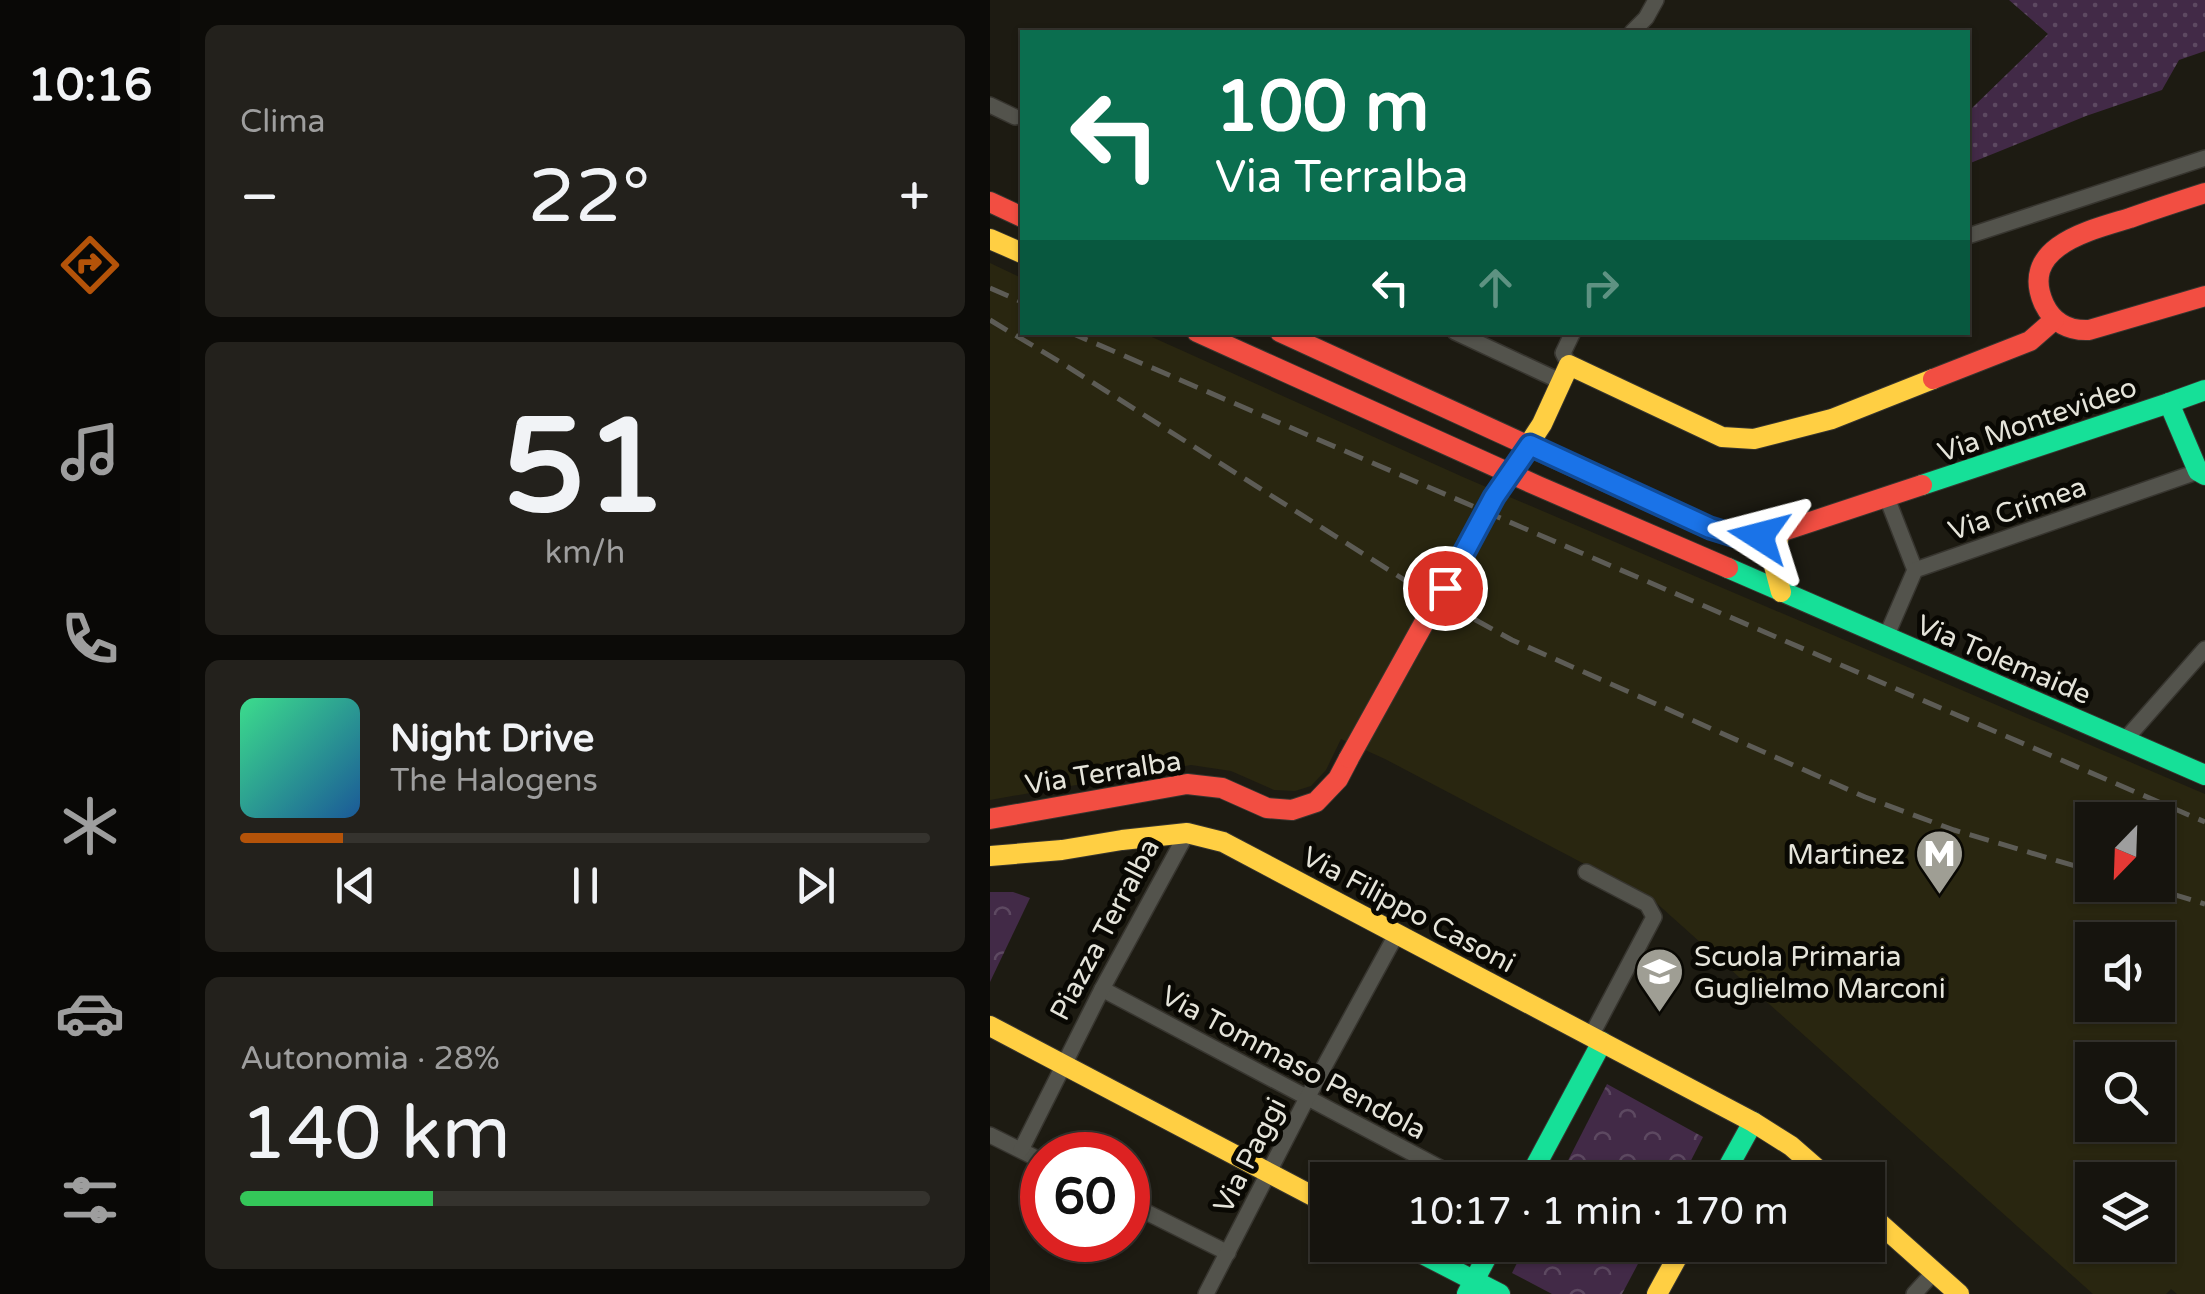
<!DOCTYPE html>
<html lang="it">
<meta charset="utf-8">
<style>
:root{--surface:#16140e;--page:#23211c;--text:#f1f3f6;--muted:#9e9e9e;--line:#35332e;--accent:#b45309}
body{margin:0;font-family:"Varela Round",sans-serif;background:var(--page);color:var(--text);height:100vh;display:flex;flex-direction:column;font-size:38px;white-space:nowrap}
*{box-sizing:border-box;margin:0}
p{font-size:32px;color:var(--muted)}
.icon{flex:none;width:55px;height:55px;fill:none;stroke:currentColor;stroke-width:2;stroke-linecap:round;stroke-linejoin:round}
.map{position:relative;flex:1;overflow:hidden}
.sheet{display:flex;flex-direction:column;gap:25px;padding:25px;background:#0c0b08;width:810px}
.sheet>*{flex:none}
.hud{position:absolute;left:30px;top:30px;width:950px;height:305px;border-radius:0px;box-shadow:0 2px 8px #0004,0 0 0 2px var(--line);background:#0b6e4f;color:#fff;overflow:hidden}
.needle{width:65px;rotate:203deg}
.tools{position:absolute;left:1085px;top:802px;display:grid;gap:20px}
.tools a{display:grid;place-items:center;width:100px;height:100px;border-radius:0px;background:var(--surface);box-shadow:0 2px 8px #0004,0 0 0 2px var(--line);font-size:50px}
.speed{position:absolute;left:30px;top:1132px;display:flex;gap:20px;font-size:50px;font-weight:700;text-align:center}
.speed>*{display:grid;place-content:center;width:130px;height:130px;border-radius:50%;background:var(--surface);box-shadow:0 2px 8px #0004,0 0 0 2px var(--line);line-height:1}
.speed .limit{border:15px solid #d22;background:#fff;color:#111}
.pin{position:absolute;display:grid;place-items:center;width:85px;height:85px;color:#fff;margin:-42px;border:5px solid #fff;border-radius:50%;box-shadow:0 2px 10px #0007}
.me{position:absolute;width:110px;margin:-55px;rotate:279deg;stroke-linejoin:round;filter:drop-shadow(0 0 8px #0008)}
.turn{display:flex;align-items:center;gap:35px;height:210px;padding:0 30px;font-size:45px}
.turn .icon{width:130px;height:130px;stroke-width:2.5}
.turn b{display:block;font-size:70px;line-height:85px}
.lanes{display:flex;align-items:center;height:95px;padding:0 30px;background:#0003;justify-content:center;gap:50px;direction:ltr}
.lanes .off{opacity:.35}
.big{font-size:75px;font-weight:600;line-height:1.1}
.sheet .card{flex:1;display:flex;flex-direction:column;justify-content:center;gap:15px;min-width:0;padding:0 35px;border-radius:15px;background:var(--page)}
.sheet .dial{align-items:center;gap:0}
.dial b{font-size:130px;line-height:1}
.song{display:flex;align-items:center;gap:30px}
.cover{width:120px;height:120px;border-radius:15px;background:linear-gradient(135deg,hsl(150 70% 55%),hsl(210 70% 35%))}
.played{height:10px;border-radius:5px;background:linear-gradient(90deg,var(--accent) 15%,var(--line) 15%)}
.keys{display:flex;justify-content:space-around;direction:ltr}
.heat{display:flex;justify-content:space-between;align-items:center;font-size:55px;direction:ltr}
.charge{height:15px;border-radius:8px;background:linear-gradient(90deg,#34c759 28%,var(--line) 0)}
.trip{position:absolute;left:320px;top:1162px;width:575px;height:100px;border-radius:0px;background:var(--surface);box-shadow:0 2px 8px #0004,0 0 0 2px var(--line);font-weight:600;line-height:100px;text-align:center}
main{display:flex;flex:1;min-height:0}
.tab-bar{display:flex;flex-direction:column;width:180px;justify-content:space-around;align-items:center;background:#090806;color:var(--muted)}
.tab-bar .icon{width:70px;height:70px}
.tab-bar .current{color:var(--accent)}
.tab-bar b{font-size:45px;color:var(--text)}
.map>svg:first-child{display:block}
</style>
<main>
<nav class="tab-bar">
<b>10:16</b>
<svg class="icon current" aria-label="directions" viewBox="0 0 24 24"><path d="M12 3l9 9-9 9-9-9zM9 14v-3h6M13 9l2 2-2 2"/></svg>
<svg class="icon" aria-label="music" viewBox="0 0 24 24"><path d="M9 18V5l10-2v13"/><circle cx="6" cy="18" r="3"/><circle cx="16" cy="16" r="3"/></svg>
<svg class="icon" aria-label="phone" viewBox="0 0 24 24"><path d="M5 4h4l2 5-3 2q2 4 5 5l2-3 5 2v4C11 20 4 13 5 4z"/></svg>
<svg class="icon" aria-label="climate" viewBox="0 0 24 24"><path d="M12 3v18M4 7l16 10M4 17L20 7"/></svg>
<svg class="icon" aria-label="car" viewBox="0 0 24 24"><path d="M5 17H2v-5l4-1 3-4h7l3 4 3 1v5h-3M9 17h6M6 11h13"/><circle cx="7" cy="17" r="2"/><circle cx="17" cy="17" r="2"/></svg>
<svg class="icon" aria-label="filters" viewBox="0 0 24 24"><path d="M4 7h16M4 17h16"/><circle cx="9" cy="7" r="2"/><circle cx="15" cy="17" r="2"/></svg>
</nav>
<section class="sheet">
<div class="card"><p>Clima</p>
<div class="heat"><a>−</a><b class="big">22°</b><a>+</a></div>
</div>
<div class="card dial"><b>51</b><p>km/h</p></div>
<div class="card">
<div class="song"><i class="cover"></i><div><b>Night Drive</b><p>The Halogens</p></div></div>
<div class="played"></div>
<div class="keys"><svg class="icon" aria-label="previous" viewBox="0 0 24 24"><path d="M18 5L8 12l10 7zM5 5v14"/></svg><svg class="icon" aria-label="pause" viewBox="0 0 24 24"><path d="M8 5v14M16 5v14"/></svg><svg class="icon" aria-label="next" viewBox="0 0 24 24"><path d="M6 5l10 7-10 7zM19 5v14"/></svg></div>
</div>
<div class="card"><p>Autonomia · 28%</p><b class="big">140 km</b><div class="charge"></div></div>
</section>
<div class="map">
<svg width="1215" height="1294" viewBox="0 0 1215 1294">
<defs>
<pattern id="grass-dots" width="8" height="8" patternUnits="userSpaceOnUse" patternTransform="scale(2.5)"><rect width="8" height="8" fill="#422a47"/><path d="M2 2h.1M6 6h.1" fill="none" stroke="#5d4961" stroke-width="1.8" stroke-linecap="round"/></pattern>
<pattern id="forest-crowns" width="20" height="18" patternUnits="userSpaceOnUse" patternTransform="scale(2.5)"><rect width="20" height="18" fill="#422a47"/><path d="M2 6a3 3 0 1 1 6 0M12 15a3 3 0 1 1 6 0" fill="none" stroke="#5d4961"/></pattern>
</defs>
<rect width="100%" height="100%" fill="#1d1b12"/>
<path fill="#292610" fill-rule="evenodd" d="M0,263L32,278V332L153,333L473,477L1215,794V1294H1187L1181,1289L1176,1294H1103L663,900L395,759L351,739L336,770L321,786L305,791L284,790L241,771L201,765L0,800ZM1102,820H1168V885H1102ZM1102,940H1168V1005H1102ZM1102,1060H1168V1125H1102ZM1102,1180H1168V1245H1102Z"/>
<path fill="url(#grass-dots)" d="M1019,0H1215V51L1189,60L1172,90L1096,116L978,164V105L982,108L1058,34Z"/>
<g fill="url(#forest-crowns)">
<path d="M0,892H23L40,898L0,982Z"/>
<path d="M617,1084L713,1137L691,1180H568Z"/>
<path d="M536,1245H658L632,1294H562L522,1273Z"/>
</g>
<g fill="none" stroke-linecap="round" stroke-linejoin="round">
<defs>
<g id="street">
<path d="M642,32L656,18L666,0"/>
<path d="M0,105L25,117"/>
<path d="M978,236L1215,158"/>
<path d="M465,332L572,382"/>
<path d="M579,365L573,353L583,332"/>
<path d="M897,498L925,570"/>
<path d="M896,637L925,570L1215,469"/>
<path d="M1134,741L1215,649"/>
<path d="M596,872L657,904L664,917L601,1036"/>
<path d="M112,989L473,1180"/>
<path d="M0,1135L52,1161"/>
<path d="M31,1150L112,989L197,833"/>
<path d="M138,1203L238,1253"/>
<path d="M216,1294L317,1098L406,935"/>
<path d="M924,1294L944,1272"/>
</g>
<g id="fast">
<path d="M1179,403L1215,390"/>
<path d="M932,485L1179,403L1208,471L1215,475"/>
<path d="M738,568L1215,775"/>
<path d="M538,1180L612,1042"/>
<path d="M731,1180L763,1122"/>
<path d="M415,1245L510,1294"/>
<path d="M477,1294L503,1245"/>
</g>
<g id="slow">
<path d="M0,239L32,253"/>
<path d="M504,497L552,424L579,365L732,437L764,439L842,419L943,379"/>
<path d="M790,532L783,562L791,592"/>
<path d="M0,856L72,850L132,840L197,833L233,842L763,1122L801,1146L840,1180"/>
<path d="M0,1026L338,1204"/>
<path d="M878,1213L969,1294"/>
<path d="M667,1294L694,1245"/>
</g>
<g id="jam">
<path d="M1215,193C1190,201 1165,209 1140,218C1101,230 1028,246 1054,304C1063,323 1080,331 1099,330L1215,296"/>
<path d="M0,202L32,217"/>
<path d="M207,332L548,486L738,568"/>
<path d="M290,332L720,529L755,535L790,532L932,485"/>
<path d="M943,379L1040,341L1064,320"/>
<path d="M0,819L197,784L232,788L277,808L302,810L326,802L348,779L359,758"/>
</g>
</defs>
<use href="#street" stroke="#37352f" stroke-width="18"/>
<use href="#fast" stroke="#37352f" stroke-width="22"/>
<use href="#slow" stroke="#37352f" stroke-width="22"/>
<use href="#jam" stroke="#37352f" stroke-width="22"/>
<use href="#street" stroke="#53534c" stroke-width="15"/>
<use href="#fast" stroke="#16e098" stroke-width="20"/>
<use href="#slow" stroke="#ffcf43" stroke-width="20"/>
<use href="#jam" stroke="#f24e42" stroke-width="20"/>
<g stroke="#5d5c56" stroke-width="5" stroke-dasharray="20 10" stroke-linecap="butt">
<path d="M0,288L32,302"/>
<path d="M0,320L75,365L424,586L522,640L875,797L964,830L1102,871"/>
<path d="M79,332L1215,822"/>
<path d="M1153,885L1215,904"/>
</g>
<defs>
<path id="jam-bridge" d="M359,758L504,497"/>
</defs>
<use href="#jam-bridge" stroke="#37352f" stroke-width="22" stroke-linecap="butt"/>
<use href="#jam-bridge" stroke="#f24e42" stroke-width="20"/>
</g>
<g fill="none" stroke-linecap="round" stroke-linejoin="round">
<defs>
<path id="route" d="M455,588L504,497L540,445L720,528L746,536H769"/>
</defs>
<use href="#route" stroke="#114b97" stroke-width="25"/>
<use href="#route" stroke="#1a73e8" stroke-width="18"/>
</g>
<defs>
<symbol id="metro-pin" viewBox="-11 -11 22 30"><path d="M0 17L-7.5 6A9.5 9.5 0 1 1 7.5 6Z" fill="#9f9e94" stroke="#090803"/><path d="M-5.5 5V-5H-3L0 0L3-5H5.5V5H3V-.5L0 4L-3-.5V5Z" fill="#fff"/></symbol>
<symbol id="school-pin" viewBox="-11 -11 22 30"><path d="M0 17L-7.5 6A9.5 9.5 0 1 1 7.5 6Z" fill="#9f9e94" stroke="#090803"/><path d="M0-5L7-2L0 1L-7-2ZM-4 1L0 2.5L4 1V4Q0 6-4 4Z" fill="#fff"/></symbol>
</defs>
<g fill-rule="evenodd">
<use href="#metro-pin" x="922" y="826" width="55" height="75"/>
<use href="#school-pin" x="642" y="944" width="55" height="75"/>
</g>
<g text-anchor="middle" stroke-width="10" stroke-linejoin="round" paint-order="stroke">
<g font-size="28" fill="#e5e4da" stroke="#090803">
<text transform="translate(1047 419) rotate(-19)" y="10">Via Montevideo</text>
<text transform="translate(1027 508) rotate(-19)" y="10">Via Crimea</text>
<text transform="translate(1014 659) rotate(23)" y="10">Via Tolemaide</text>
<text transform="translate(113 772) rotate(-9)" y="10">Via Terralba</text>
<text transform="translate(419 909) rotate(28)" y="10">Via Filippo Casoni</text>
<text transform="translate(114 929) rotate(-62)" y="10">Piazza Terralba</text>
<text transform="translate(304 1062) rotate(28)" y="10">Via Tommaso Pendola</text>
<text transform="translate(259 1155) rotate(-63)" y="10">Via Paggi</text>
</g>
<g font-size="28" fill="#e5e4da" stroke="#090803" text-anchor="end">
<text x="915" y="864">Martinez</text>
<text x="704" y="966" text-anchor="start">Scuola Primaria<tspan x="704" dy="32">Guglielmo Marconi</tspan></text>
</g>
</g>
</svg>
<div class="tools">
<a><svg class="needle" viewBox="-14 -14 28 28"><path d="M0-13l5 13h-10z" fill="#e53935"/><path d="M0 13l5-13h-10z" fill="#9e9e9e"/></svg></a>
<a><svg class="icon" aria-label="sound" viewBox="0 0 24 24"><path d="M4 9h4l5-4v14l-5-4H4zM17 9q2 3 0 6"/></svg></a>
<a><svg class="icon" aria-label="search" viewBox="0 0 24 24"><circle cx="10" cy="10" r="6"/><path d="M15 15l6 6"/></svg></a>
<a><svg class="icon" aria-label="layers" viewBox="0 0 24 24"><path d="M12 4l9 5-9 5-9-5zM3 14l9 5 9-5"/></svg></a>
</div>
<div class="speed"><div class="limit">60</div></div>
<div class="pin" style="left:455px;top:588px;background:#d93025"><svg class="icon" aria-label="arrive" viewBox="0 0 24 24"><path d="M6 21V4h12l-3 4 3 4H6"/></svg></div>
<svg class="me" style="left:769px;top:536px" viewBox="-20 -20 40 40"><path d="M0-17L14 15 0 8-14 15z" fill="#1a73e8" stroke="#fff" stroke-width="4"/></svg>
<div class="trip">10:17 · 1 min · 170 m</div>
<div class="hud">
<div class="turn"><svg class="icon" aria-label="left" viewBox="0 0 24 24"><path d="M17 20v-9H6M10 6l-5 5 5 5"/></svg><div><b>100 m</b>Via Terralba</div></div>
<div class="lanes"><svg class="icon" aria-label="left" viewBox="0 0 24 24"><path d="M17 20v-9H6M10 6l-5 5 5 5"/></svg><svg class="icon off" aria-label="ahead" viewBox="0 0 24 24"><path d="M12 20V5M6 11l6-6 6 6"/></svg><svg class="icon off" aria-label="right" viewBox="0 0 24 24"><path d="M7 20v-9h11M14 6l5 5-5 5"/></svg></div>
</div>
</div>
</main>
